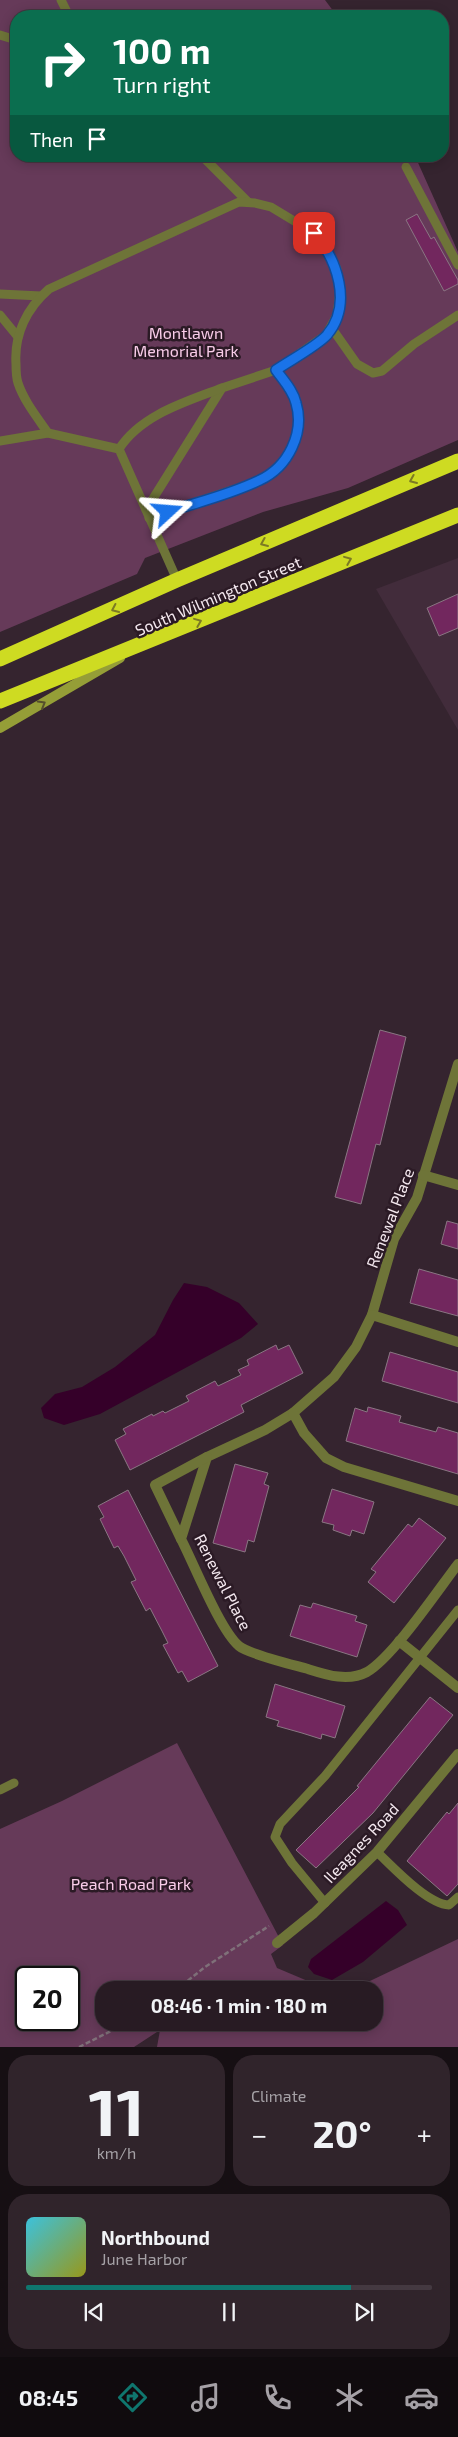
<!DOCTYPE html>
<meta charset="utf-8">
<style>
:root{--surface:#281b23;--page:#30242b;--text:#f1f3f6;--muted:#a5a1a6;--line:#443941;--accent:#0f766e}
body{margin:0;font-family:"Exo 2",sans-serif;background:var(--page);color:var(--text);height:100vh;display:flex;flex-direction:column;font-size:19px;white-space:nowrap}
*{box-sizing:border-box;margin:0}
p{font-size:16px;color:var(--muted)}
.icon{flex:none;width:28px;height:28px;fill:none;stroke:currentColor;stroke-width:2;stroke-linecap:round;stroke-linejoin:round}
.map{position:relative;height:2047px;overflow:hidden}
.sheet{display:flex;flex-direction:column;gap:8px;padding:8px;background:#160f13;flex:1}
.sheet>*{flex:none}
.banner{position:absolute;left:10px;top:10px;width:439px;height:152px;border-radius:20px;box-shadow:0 2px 12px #0003,0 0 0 1px var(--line);background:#0b6e4f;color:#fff;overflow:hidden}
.speed{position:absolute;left:15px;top:1966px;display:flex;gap:10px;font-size:25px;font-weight:700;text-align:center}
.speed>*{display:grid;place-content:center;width:65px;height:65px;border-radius:50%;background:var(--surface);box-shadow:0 2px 12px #0003,0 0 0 1px var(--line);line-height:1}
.speed .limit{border:2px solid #111;border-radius:8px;background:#fff;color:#111}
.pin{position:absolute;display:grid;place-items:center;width:42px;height:42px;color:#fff;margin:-21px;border-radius:10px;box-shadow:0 2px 8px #0006}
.me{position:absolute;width:55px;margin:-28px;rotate:71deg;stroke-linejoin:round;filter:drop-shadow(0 0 4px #0008)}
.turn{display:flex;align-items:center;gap:18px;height:105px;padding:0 20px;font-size:22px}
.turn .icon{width:65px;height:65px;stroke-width:2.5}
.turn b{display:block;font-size:35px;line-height:42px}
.then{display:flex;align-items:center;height:48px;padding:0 20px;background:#0003;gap:10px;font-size:19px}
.big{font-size:38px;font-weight:700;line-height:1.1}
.sheet .tile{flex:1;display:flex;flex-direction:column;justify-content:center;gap:8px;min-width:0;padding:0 18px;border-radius:20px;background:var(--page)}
.sheet .dial{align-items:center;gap:0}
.dial b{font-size:65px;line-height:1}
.song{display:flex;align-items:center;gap:15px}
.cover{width:60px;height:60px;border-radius:8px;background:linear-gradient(135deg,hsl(190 70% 55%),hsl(60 70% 35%))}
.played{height:5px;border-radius:2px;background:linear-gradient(90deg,var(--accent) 80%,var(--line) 80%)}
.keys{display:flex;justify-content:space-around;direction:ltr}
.heat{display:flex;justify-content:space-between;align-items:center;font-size:28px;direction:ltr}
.sheet .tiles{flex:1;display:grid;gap:8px;grid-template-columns:1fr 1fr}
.tile:last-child{grid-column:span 2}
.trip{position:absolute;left:95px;top:1981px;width:288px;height:50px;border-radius:20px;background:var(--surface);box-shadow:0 2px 12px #0003,0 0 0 1px var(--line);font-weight:700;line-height:50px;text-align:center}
.tabs{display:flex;height:80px;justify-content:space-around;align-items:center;background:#100b0e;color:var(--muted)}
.tabs .icon{width:35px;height:35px}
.tabs .selected{color:var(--accent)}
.tabs b{font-size:22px;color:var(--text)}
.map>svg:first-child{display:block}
</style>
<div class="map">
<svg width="458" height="2047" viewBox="0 0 458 2047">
<rect width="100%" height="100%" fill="#35242f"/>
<path fill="#422c3b" d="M458,558V730L376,589Z"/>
<g fill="#663a59" fill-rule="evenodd">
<path d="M0,0H325L337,16H16V156H415L458,252V440L348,488L263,512L145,558L137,574L0,632Z"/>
<path d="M177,1743L283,1945L271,1954L277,1968L329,1990H104V2022H374V1990H351L458,1939V2047H157L160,2030L134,2047H0V1829L62,1801ZM26,1978H69V2020H26Z"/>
</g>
<g fill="#350029">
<path d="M184,1283L207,1287L239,1303L258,1324L241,1338L100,1414L64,1425L44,1418L41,1408L55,1394L82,1387L115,1367L155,1335L173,1300Z"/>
<path d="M386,1901L398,1910L407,1925L363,1962L332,1980L314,1974L308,1967L311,1959Z"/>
</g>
<g fill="#72275e" stroke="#8a7683">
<path d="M417,214L431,239L434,237L458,280V284L444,291L406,220Z"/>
<path d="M458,594V628L439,636L427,608Z"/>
<path d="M380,1030L406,1037L380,1145L376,1144L361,1204L335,1197Z"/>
<path d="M447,1221L458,1224V1249L441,1244Z"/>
<path d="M419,1269L458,1280V1316L410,1303Z"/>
<path d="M276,1345L278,1350L289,1345L303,1373L241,1405L244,1412L130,1470L115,1440L126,1434L123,1429L152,1414L153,1416L163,1411L165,1413L189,1401L186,1396L215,1381L218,1386L241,1375L238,1370L249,1365L247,1360Z"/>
<path d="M390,1352L458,1372V1403L382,1381Z"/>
<path d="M368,1407L401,1416L399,1422L425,1429L436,1432L438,1427L458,1433V1474L346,1441L355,1408L367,1412Z"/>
<path d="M235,1464L268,1473L264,1484L269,1486L254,1542L248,1540L245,1552L213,1543Z"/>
<path d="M332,1489L374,1502L364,1534L352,1530L350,1536L333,1530L334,1525L322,1522Z"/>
<path d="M128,1490L218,1666L188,1682L182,1671L178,1673L163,1645L168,1643L162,1631L150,1608L146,1611L131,1582L136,1580L124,1556L118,1546L114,1548L100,1519L104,1517L98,1506Z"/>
<path d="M419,1518L446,1538L394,1603L368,1582L376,1572L371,1569L408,1524L412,1527Z"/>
<path d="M313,1603L357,1616L355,1621L367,1625L357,1657L290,1636L300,1605L311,1608Z"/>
<path d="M275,1684L345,1706L335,1738L322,1734L321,1739L302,1733L277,1726L279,1721L266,1717Z"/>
<path d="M430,1697L453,1715L373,1813L316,1868L296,1850L359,1787L357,1786Z"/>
<path d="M458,1803V1884L447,1896L407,1861L447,1812L449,1814Z"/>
</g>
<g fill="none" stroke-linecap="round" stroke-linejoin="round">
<g stroke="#7f7079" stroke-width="2.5" stroke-dasharray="5 2.5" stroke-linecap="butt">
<path d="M176,1990L205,1967L269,1926"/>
<path d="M79,2047L129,2022"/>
</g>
<g stroke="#6e7438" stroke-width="9">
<path d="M61,0L69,16"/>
<path d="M0,35L16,40"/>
<path d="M202,156L248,202"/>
<path d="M406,167L458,265"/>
<path d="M0,294L41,296"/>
<path d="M0,315L18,337"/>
<path d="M331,327L357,364L373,373L382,371L414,344L458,315"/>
<path d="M48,433C37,417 24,401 18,383C16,377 16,370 16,364C14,334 27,308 49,289L239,202L255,203L271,207L314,233L326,247L337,269L340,291L337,315L326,335L276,370L222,388L146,510"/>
<path d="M0,441L48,433L119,449L177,580"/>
<path d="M119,449C141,415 185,402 222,388"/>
<path d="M149,518L259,481C289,463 308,430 294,395C290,386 282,378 276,370"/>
<path d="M0,1790L14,1783"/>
<path d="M377,1852C393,1867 427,1904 449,1905L458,1897"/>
<path d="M325,1903L292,1863L275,1837L280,1824L325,1776L458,1610"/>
</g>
<g stroke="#6e7438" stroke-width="10">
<path d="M458,1064L417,1198L394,1239L372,1315L356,1347L334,1377L293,1413L265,1430L207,1457L181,1539C194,1564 220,1630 239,1646C248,1654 294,1665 308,1669C327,1675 348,1682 367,1672C393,1657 438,1590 458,1564"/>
<path d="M423,1175L458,1185"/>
<path d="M372,1315L458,1342"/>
<path d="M293,1413L304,1433L326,1458L344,1467L458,1501"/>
<path d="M181,1539L155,1485L207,1457"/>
<path d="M399,1641L458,1688"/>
<path d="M277,1943L314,1913L377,1852L458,1754"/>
</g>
<path stroke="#959e37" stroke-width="10" d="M0,728L120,658"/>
<g stroke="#cedb22" stroke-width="15">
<path d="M0,659L177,580L458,461"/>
<path d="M0,701L458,515"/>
</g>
</g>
<defs><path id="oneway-chevron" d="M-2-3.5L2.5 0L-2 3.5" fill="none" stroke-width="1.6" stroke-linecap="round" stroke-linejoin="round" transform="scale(1.25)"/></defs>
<g stroke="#7c7a24">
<use href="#oneway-chevron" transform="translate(413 480) rotate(157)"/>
<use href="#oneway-chevron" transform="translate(264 543) rotate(157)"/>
<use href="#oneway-chevron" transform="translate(348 560) rotate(-22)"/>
<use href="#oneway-chevron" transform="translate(115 609) rotate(155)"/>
<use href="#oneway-chevron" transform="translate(198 622) rotate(-22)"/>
</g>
<use stroke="#554f2c" href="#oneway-chevron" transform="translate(42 704) rotate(-30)"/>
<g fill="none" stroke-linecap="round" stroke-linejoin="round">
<defs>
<path id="route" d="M168,512C198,502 232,494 260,480C288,467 305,433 296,403C293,390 283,380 276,370C289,361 317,346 327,335C353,304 337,259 314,233"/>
</defs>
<use href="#route" stroke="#114b97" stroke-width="12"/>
<use href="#route" stroke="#1a73e8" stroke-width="9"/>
</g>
<g text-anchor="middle" stroke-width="5" stroke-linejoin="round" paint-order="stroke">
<g font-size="16" fill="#f9cce9" stroke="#2b1a25">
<text x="186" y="339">Montlawn<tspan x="186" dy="18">Memorial Park</tspan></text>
<text x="131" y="1890">Peach Road Park</text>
</g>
<g font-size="16" fill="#f4e8ef" stroke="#2b1a25">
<text transform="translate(218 596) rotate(-23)" y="6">South Wilmington Street</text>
<text transform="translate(390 1218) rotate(-69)" y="6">Renewal Place</text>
<text transform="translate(223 1582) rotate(63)" y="6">Renewal Place</text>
<text transform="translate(361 1843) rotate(-47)" y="6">Ileagnes Road</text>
</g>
</g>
</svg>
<div class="speed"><div class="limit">20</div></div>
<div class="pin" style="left:314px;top:233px;background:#d93025"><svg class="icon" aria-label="arrive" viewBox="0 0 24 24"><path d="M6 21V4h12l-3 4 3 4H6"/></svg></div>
<svg class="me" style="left:168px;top:512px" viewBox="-20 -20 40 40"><path d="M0-17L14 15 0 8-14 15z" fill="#1a73e8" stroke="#fff" stroke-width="4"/></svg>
<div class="trip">08:46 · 1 min · 180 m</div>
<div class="banner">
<div class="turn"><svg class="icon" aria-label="right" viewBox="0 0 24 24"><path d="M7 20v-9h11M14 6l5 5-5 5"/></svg><div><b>100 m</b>Turn right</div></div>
<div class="then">Then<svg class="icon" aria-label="arrive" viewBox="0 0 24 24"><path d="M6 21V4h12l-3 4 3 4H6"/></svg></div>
</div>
</div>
<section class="sheet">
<div class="tiles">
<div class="tile dial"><b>11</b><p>km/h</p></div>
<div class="tile"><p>Climate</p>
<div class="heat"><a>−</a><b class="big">20°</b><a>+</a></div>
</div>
<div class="tile">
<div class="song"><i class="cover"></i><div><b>Northbound</b><p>June Harbor</p></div></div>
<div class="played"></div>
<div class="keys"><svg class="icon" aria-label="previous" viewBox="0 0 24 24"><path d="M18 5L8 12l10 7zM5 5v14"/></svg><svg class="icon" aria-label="pause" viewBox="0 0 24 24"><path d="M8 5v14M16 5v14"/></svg><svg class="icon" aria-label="next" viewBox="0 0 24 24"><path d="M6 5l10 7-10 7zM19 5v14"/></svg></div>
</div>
</div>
</section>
<nav class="tabs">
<b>08:45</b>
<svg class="icon selected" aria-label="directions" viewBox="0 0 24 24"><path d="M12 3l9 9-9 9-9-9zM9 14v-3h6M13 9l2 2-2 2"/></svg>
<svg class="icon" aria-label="music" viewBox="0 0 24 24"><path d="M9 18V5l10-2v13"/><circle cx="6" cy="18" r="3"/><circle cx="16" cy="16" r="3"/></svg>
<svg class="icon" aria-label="phone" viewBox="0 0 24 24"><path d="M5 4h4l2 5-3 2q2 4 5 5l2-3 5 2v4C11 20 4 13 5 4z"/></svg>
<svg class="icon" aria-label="climate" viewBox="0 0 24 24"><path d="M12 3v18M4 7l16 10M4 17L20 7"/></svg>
<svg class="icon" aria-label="car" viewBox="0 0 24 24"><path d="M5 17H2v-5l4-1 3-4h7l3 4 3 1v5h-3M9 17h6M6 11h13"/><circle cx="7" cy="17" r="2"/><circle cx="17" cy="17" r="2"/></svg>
</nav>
